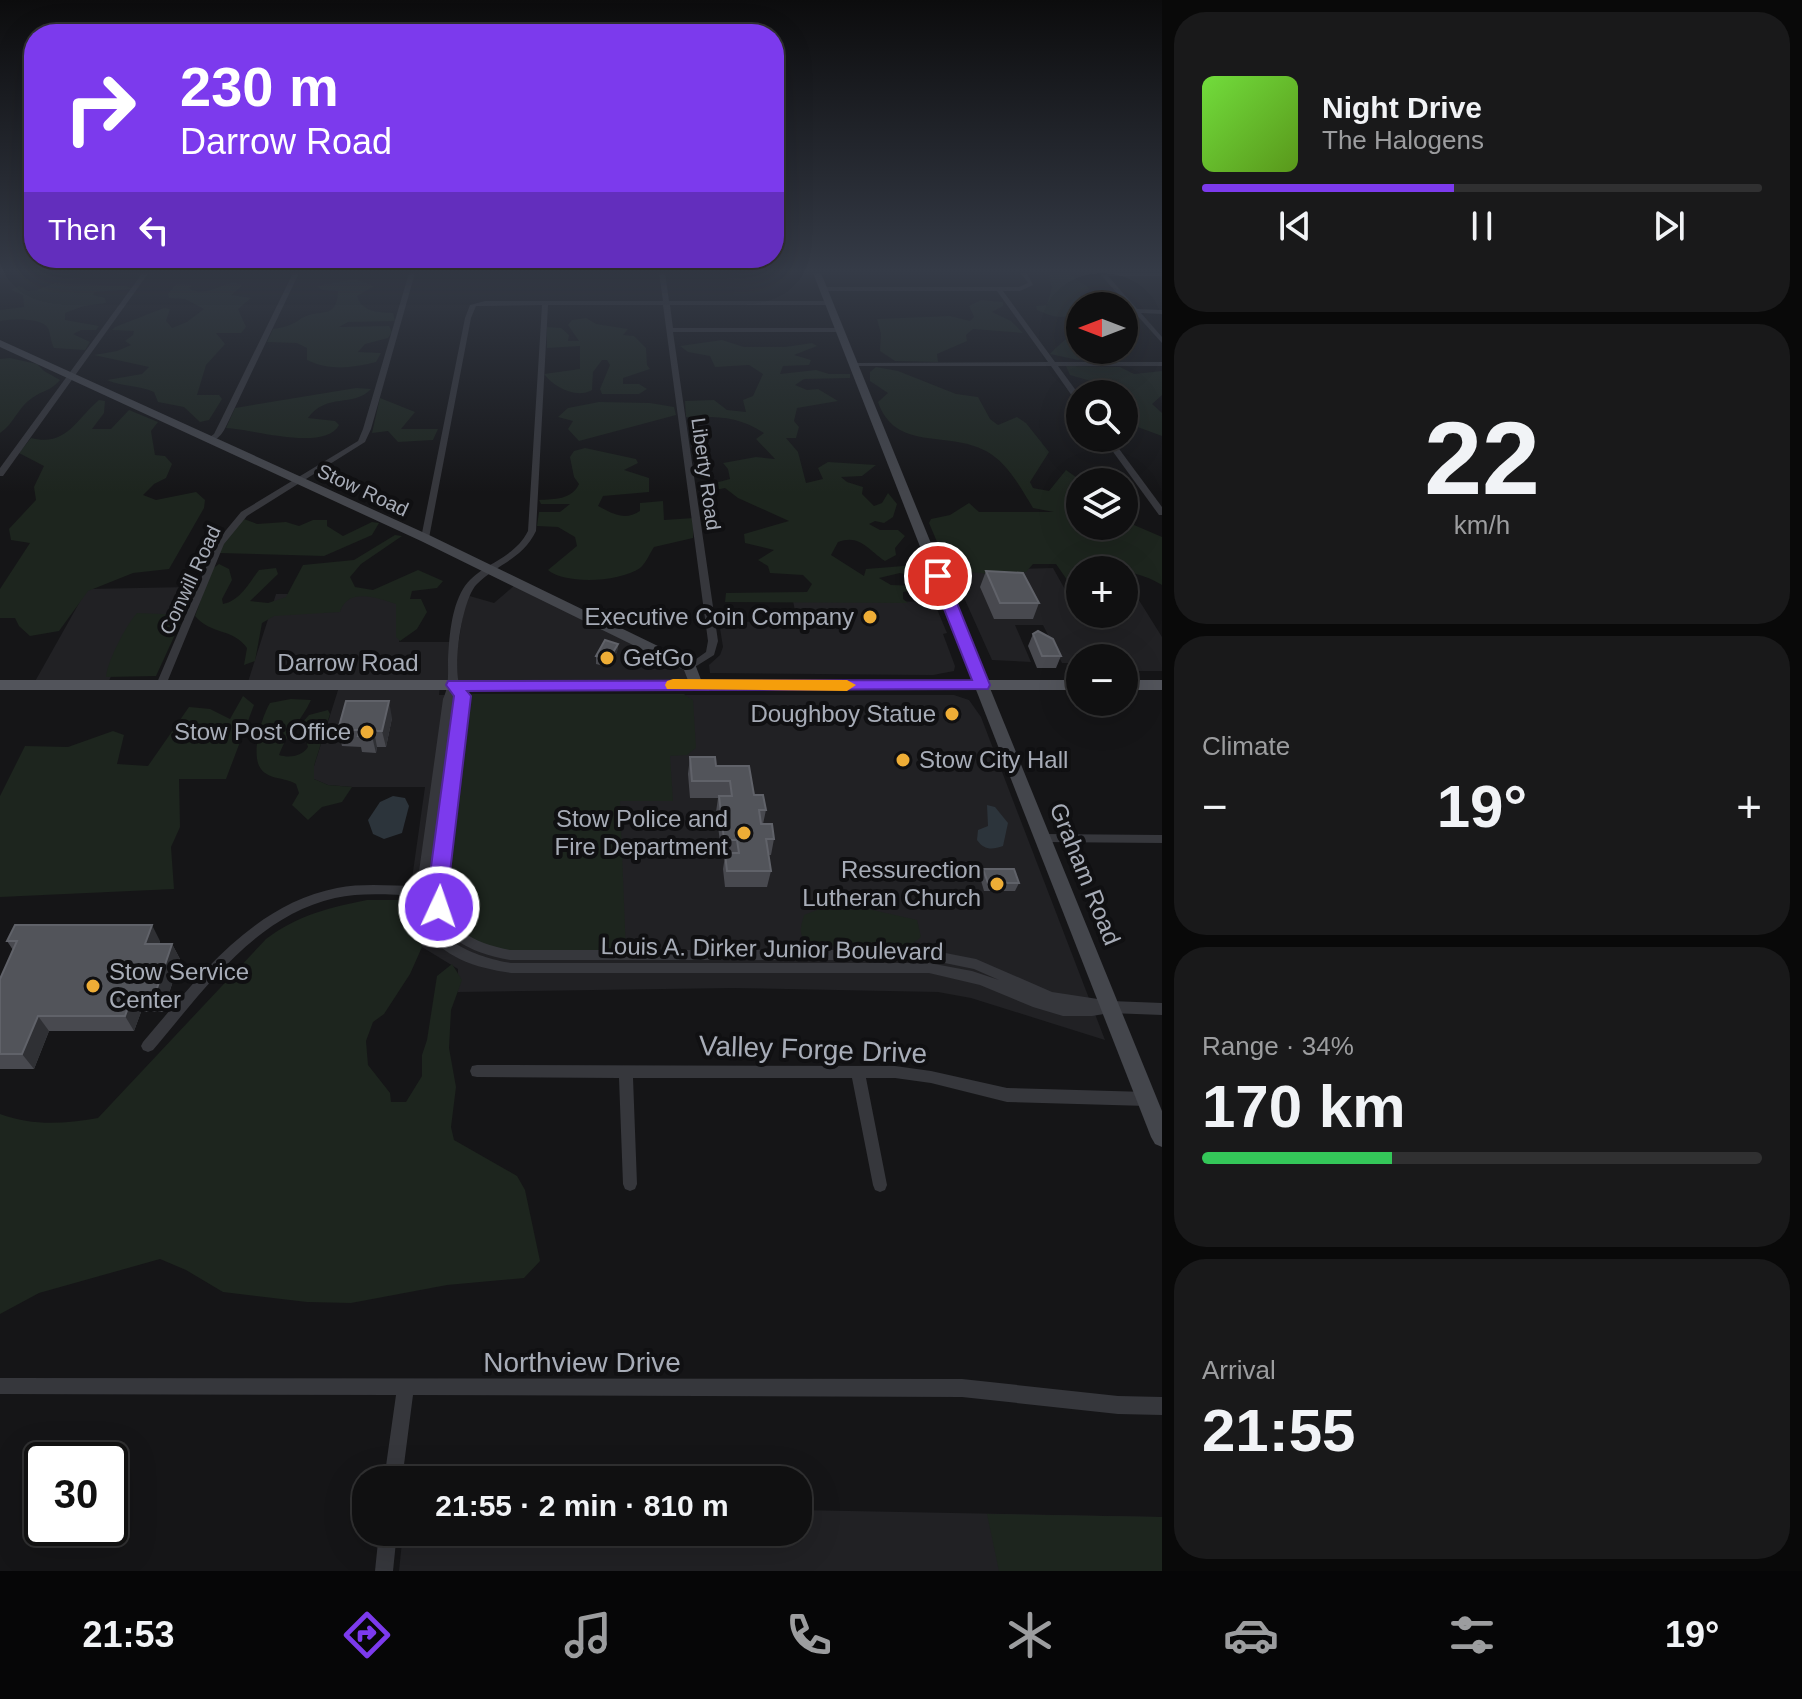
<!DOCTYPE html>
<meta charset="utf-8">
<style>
:root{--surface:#101011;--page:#19191a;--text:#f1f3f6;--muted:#9c9d9f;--line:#303031;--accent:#7c3aed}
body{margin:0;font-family:Arial,sans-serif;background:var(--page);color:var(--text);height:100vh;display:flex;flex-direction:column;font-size:30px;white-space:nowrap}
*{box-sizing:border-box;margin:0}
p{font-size:26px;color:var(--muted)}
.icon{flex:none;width:44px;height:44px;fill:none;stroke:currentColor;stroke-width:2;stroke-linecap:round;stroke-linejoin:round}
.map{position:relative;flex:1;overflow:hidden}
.details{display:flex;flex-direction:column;gap:12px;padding:12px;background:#090909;width:640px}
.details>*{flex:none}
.top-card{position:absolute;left:24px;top:24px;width:760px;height:244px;border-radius:32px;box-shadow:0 8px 32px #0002,0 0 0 2px var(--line);background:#7c3aed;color:#fff;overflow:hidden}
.needle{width:52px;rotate:270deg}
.buttons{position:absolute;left:1066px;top:292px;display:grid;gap:16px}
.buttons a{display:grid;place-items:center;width:72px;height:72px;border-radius:50%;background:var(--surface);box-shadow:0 8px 32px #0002,0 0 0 2px var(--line);font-size:40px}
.speed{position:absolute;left:24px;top:1442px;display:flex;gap:16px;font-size:40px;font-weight:700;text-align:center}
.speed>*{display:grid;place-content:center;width:104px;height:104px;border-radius:50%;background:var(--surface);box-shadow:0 8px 32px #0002,0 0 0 2px var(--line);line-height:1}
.speed .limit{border:4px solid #111;border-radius:12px;background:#fff;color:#111}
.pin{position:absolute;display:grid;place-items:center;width:68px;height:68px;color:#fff;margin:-34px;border:4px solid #fff;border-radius:50%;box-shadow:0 2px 8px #0007}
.me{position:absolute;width:88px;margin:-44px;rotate:3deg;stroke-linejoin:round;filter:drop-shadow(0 0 6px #0008)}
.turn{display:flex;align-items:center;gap:28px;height:168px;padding:0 24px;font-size:36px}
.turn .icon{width:104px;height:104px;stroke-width:2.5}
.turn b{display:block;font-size:56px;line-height:68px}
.then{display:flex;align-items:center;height:76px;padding:0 24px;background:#0003;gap:16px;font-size:30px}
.big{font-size:60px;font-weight:700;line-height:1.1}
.details .card{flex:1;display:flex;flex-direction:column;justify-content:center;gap:12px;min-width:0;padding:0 28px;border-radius:32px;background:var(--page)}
.details .dial{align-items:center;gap:0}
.dial b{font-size:104px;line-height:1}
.song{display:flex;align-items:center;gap:24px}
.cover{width:96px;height:96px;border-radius:12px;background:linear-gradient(135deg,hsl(100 70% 55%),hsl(90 70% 35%))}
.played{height:8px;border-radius:4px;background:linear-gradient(90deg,var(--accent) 45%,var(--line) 45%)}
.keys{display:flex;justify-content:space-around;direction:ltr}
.heat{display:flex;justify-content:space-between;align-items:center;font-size:44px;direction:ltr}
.charge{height:12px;border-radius:6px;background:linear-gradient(90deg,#34c759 34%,var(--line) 0)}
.trip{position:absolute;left:352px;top:1466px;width:460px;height:80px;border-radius:32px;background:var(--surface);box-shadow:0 8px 32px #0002,0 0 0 2px var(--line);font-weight:700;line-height:80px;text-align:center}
.tabs{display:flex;height:128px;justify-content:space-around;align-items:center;background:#060607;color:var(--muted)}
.tabs .icon{width:56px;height:56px}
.tabs .selected{color:var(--accent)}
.tabs b{font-size:36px;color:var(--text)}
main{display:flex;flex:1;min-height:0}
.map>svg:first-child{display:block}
</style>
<main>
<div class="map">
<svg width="1162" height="1571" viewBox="0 0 1162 1571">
<rect width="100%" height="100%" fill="#151517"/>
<g fill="#212124">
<path d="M1053,568L1067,593L1080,594V614H1124V596L1137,597L1162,637V671H1138L1124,663V658H1080V663H1062L1043,625H1015L1031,662L992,660L952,571Z"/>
<path d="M516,584L690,668L693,683L457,684L454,672L466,595L494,603Z"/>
<path d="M190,587L175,623H136L107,685H33L87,589Z"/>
<path d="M409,593L399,642H456L454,685H440L439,695H954L969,700L981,717L1105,1040L971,998L938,992L732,988L458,992V969L422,947L409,900L425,787H352L328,785L314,779V766L339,687L247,685L276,594Z"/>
<path d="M824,600L934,602L947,633L943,634L955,666L954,671L933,675L710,673L709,665L720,655L723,647L719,622L797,621L793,601Z"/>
<path d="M798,1510L1162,1517V1571H399L403,1532H798Z"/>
</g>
<g fill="#1d251e">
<path d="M1051,273H1068L1090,289L1080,295L1087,304L1072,308L1068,316C1055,319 1047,314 1037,310L1036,306L1047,305L1052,287L1048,276Z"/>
<path d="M355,279L374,286L357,296C362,312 377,312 393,313L395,321L348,322L339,327L389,326L392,332L388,338L365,344L358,352L381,353L376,362C352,368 330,371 307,360V348L297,343L267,342L273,329C286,327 292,325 302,318C319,308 337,321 338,291L322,290L317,286Z"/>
<path d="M233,282L243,285L231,295L251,298L238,309L246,327L241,333H216L225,344L206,365L197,395H219L222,399L209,420L200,422L184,407L158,402L154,392C139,385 122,387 107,380L142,374L149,367L94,355L117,351L131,345L125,341L133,335L134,331L112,330L115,327L164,308L170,309L166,321L172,328L187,322L204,309L185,299L169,298L168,294L176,284L193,285L188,288C203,297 217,287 233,282Z"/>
<path d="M55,283L125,286L133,289L95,292L93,295L105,298L106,303L84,306L65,313V320L99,326L96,330H81L73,334L90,342L85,350L54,348C51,343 50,332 48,328C42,317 10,319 0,321V310L24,307L23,295L11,290L19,286L28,291L37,290Z"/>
<path d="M981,300L1003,302V306L992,312L1011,321L1023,333L973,329L966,335L967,341L937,354L938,362L895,361L880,351L881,334L877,319L950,316L970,321L974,317L969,306Z"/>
<path d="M586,318L596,324L628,329L623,335L634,336L646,348L647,365L650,369L623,378V384H639L647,389L639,394H602L600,389L610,365L607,360H602L593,372L592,390C576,399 554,387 544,374L580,369V346L547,348V327L561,328L569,335L568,341H579L568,325L572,320Z"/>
<path d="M1080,329V350H1115L1078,360L1050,354C1060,344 1068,336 1080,329Z"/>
<path d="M722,340L744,347H785L812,343L817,346L794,355L811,360L809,365L783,366L780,374L816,370L829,374H850V378L804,379L795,385L807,390L818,389L838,401L797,408L794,421L799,427L796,438H786L798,452L806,483L823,479L818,468L828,462L876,465L862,476L841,477L847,482L863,487L862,494L874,506L882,503L888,493L897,504L893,517L884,523L875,521L869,524L880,530H898L905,536L895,548L896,555L885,561C867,549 860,534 838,542L831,555L864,576L866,569L916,565L920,578L900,573L879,578L891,585L919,586L916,590L903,592V599L908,603L725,602L726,593L807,592L812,584L803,575L770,573L768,566L758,560L774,550L745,543L744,534L789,521L738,498L725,488L700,493L704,486L730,479L728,469L723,463L756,457L775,459L756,439L764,433C739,416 716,416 686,417L685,401L714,400L727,410L746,412L743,400L753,396L763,374L749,365L715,367L710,356L688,352L680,346Z"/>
<path d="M10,358L37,364L44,371L60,380C51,391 43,390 32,398C18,407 14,424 0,433V359Z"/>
<path d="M1066,366L1120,367L1134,374L1162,371V395L1152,404L1162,413V436L1124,422V403L1134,399L1132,393L1070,375Z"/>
<path d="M876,367L898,371L956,394L978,397L990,419L998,425L1017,417L1026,423L1049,452L1030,482L1033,488L1049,491L1066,470L1083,482H1080V508L1065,512L1080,513V526H1124V516L1134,517V525L1162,537V585C1136,569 1111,570 1080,570V587L1070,584L1056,564H1033L1026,572L991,574L949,570L929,523L931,519L950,515L969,503L979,512H1054L1033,508C1020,487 1008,463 986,451C947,430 895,452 878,402L888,393L870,381V372Z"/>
<path d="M356,388L371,389C353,408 327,392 308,418L335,421L339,425C325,452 252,429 226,428L235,408Z"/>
<path d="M380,398L415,412L401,429H438L433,440L398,442L388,431L372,433Z"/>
<path d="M99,400L105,401L104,413L92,429H111L129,410L158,422L151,431L155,455L165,456L172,464L166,478L154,484L143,495L156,500L196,492L205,500L204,508L169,569L133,573L88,591L59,631L30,636L19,626L15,618H0V589L30,543L11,540L9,529L36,500L34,487L44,466L19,453L31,438C67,447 76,419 99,400Z"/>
<path d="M599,402L650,403L674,407L676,415L579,441L568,429L573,421L558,417L568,408Z"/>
<path d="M585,448L636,459L638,463L624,470L649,478V492L603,496L598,506C613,514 625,521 640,511V503L663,501L664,520L694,518L693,538L654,547C650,553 646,563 640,568C620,582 566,585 548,570L577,546L575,537L558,527L537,526L539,512H560L570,504H541L539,500C554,499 572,500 579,484L574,477L570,457L574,451Z"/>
<path d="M244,519L257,524L286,522L299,526L313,520H327V526L343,536L372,522L379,523L372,535L324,556L219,553L227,535Z"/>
<path d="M395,535L402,536L361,564L350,577L355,587L373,590L418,570L443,581L437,588L412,591L410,599H421L427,612L417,629L400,641L396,637V604C377,598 348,587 340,612L274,616L262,623L255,661L244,665L247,648C233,628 211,635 195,616L212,569L219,564L229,569L232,580L222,599L223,604C240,601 249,583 259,570L276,568L278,574L250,601L268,603L286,597L303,565L354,560Z"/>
<path d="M137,613L184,615L156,676L106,677C107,662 126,625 137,613Z"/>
<path d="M472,694H684L693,700L696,748L687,755L670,756L673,801H620L626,954L510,955L455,934L438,889L462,696Z"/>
<path d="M243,696L254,705L226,779H179L180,827L171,847L174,889L0,897V796L25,746L68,747L113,731L124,735L117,764L148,766L189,707L210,709L230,719Z"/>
<path d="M291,699L311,700C302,720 286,734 279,755C289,758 301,757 308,747L301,724L309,715L328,710L330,714L314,766V779L328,785L352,787L342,802L322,807L308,820L292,805L299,793L296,784C285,777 269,780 261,769C250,755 262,716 270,703Z"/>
<path d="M367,900H409L422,947L410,974L384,1014L373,1022L366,1041L368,1065L390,1093L391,1102H406L422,1076V1055L427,1040L437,976L452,964L462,980L451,1010L449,1048L456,1087L451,1127L454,1140L517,1176L525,1190L540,1261L524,1278L447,1285L351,1303L307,1302L223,1292L186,1270L160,1259L39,1293L0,1314V1114C33,1126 63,1124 98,1118L266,939C298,915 328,908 367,900Z"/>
<path d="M868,909L917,920L921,937C916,941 911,945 905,946C890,949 813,949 804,939C798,932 802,923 804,915L817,910Z"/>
<path d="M987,1514L1162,1517V1571H999Z"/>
</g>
<g fill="#2c343b">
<path d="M393,796L405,798L409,806L402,833L384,839L373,834L368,820L380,802Z"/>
<path d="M987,805L995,807L1008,823L1003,846C992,850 984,850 977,840L978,830L988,826Z"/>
</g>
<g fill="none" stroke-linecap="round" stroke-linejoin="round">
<g fill="#36373c" fill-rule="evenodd">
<path d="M112,273H156L147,275L3,476H0V468L141,275Z"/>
<path d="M293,273H299L230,418C225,428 221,441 208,441L207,439L214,434L222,418Z"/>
<path d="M409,273H415L371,429L365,442L247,516L224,544L166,685L161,688L157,687L156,685L217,541L241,512L358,441L363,429Z"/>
<path d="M659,273H665L669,301H829L832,303L829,305H670L673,328H840L843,330L840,332H673L718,641L714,655L690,670L685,667L706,652L708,641L663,305H548L536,531C522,560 498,563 477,584C462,598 452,668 460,686C462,690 465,693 467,696L444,889C449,931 471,942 510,950H930L976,959L1052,992L1111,1001L1162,1003V1015L1110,1013L1092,1016H1063L1033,1007L980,985L929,973H511C477,968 441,958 424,926C419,916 415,906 416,895C389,895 361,892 335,898C255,916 203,991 153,1050L148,1052L143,1050L141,1046L143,1042C197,979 251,905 337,888C363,883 391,886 417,886L443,699C449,686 448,677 448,662C449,639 451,609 463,589C479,563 513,561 528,531L542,305L476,306L471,318L429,538L425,541L421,538L465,318L470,305L485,301H663ZM455,694L457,696L432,888L429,886L453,699ZM432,892C437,938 468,952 510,960H930L974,969L999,980L972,971L929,963H511C476,957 425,939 428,895Z"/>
<path d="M1021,273H1027L1033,285L1020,291H1003L1055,362H1162V366H1058L1080,396V403H1077L1051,366H853L851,365V363L1048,362L997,291H824L821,289L824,287H1019L1028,283Z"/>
<path d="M1099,273H1162V276H1108L1137,309L1162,310V314L1141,313L1162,337V343Z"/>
<path d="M1103,438H1111L1162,507V515H1159Z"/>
<path d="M1043,834L1162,835V843L1043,842L1039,841L1037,838L1039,835Z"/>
<path d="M477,1065L895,1066L931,1071L1007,1088L1147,1092L1152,1094L1154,1099L1152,1104L1147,1106L1007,1102L931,1083L895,1078H866L887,1185L885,1190L880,1192L875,1190L873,1185L852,1078H633L637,1184L635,1189L630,1191L625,1189L623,1184L619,1078L477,1077L472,1076L470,1071L472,1066Z"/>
<path d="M0,1378L962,1379L1118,1396L1162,1397V1415L1118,1414L962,1397L413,1395L402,1480H384L396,1395L0,1394Z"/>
<path d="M379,1532H397L393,1571H375Z"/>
</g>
<g fill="#44464c" fill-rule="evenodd">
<path d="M813,273H821L1162,1111V1147L1155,1144L1151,1137Z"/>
<path d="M0,340L429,535L695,664L703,685L696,690L691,688L684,670L421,541L0,347Z"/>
</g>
<g fill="#52545b" fill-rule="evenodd">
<rect x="0" y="680" width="1080" height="10"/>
<rect x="1124" y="680" width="38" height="10"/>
</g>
</g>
<g fill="#48494f">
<path d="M986,571L1039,603L1033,619H994L980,587Z"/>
<path d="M1033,634L1061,656L1056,668H1037L1028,646Z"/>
<path d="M618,644L617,652L608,667L596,664V656Z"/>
<path d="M392,718L386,747H377L376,753L362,752L361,747L342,746L338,730Z"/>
<path d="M690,757L716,766L754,795L766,810L763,824L774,839L771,855H768L771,871L767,887H725L723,869L725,856H722L716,812L718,798H690L688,774Z"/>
<path d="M983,869L1019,883L1015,891H984L980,877Z"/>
<path d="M7,941H160L159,944H172L180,959L163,1012H141L134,1031H49L34,1069H0V978L13,950Z"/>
</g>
<g fill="#2f3034">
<path d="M618,644L617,652L608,667L609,659Z"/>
<path d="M389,701L392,718L386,747L382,731Z"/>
<path d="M374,731L377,747L376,753L372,736Z"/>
<path d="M152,925L160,941L154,959L145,944Z"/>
<path d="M172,944L180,959L163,1012L154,997Z"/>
<path d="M132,997L141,1012L134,1031L125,1016Z"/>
<path d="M38,1016L49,1031L34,1069L22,1054Z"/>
</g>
<g fill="#52545a" stroke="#606269" stroke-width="2">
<path d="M986,571L1023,573L1039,603H1000Z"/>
<path d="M1038,631L1053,639L1061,656H1042L1033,634Z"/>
<path d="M605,640L618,644L609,659L596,656Z"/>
<path d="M346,701H389L382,731H374L372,736H358L360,730H338Z"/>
<path d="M690,757H715L716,766H749L754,795H763L766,810H759L761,824H772L774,839H766L771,871H727L725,853H739L737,840H724L719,796H732L730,781H692Z"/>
<path d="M983,869H1014L1019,883H988Z"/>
<path d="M15,925H152L145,944H172L154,997H132L125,1016H38L22,1054H0V979L17,941H7Z"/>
</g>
<linearGradient id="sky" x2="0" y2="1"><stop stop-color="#0c0c0d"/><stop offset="0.55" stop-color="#353b47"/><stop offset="1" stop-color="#353b47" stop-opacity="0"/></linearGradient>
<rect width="1162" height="493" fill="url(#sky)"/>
<path fill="#7c3aed" stroke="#51269a" stroke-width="2" d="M938,572L946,576L990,685L988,689L467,691L471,696L448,889L446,913L439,915L432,913L428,889L454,696L446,685L448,681L972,680L931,576Z"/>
<path fill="#f59e0b" d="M673,679L847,680L856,685L847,691L667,689L665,685L667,681Z"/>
<g fill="#eead36" stroke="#101012" stroke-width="3">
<circle cx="870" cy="617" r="8"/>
<circle cx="607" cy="658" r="8"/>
<circle cx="952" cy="714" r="8"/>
<circle cx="367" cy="732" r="8"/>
<circle cx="903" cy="760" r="8"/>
<circle cx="744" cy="833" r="8"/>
<circle cx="997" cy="884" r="8"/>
<circle cx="93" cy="986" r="8"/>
</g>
<g text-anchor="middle" stroke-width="8" stroke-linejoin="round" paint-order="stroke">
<g font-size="20" fill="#a7acb7" stroke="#101012">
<text transform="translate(706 474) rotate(82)" y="7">Liberty Road</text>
<text transform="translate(363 490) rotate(25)" y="7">Stow Road</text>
<text transform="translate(190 580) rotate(-65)" y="7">Conwill Road</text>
</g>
<g font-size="24" fill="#a7acb7" stroke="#101012" text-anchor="end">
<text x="854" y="625">Executive Coin Company</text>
<text x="623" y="666" text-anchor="start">GetGo</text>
<text x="936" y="722">Doughboy Statue</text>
<text x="351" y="740">Stow Post Office</text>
<text x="919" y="768" text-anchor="start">Stow City Hall</text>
<text x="728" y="827">Stow Police and<tspan x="728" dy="28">Fire Department</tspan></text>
<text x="981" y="878">Ressurection<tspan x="981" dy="28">Lutheran Church</tspan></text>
<text x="109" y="980" text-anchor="start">Stow Service<tspan x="109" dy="28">Center</tspan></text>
</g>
<g font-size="24" fill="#a7acb7" stroke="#101012">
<text x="348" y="671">Darrow Road</text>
<text transform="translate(1085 874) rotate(68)" y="8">Graham Road</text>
<text transform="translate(772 949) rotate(1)" y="8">Louis A. Dirker Junior Boulevard</text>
</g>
<g font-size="28" fill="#a7acb7" stroke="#101012">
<text transform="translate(813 1049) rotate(2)" y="10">Valley Forge Drive</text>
<text x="582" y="1372">Northview Drive</text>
</g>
</g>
</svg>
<div class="buttons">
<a><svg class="needle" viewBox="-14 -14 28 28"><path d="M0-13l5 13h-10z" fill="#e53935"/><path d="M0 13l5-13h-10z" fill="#9c9d9f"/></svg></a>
<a><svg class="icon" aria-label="search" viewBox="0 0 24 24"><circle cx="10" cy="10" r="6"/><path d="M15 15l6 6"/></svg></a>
<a><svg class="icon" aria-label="layers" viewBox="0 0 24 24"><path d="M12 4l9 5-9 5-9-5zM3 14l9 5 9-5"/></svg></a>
<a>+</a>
<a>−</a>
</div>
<div class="speed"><div class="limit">30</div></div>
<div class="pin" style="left:938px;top:576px;background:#d93025"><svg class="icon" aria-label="arrive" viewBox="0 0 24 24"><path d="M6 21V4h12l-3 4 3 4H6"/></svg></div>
<svg class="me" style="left:439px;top:907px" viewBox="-20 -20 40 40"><circle r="17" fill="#7c3aed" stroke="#fff" stroke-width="3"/><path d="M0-11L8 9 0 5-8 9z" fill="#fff"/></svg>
<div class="trip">21:55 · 2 min · 810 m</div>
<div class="top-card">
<div class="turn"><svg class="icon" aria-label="right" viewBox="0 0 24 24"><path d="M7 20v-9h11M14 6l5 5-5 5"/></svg><div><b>230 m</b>Darrow Road</div></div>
<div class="then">Then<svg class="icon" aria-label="left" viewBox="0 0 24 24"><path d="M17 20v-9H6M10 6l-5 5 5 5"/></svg></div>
</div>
</div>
<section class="details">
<div class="card">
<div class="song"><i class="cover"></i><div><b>Night Drive</b><p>The Halogens</p></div></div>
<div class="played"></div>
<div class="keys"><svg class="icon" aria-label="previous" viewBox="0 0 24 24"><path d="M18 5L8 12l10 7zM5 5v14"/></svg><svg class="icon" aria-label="pause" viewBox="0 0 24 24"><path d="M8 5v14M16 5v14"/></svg><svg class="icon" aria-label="next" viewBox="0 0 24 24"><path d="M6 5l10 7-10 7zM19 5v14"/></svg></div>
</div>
<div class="card dial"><b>22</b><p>km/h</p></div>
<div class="card"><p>Climate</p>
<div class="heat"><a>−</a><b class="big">19°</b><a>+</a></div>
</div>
<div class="card"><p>Range · 34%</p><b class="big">170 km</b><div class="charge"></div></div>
<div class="card"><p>Arrival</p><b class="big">21:55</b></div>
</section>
</main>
<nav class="tabs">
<b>21:53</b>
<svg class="icon selected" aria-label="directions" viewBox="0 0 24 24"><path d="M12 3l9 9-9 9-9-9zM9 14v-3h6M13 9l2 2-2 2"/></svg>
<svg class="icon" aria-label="music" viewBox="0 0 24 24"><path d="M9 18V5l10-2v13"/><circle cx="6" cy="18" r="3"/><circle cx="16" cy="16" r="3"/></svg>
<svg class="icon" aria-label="phone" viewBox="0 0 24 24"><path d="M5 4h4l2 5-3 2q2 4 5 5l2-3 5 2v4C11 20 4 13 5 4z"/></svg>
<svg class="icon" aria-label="climate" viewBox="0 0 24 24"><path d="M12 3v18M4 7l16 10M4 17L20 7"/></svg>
<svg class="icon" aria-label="car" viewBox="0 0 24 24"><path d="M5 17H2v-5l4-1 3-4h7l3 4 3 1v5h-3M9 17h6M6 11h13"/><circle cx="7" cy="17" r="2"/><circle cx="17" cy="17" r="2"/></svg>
<svg class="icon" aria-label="filters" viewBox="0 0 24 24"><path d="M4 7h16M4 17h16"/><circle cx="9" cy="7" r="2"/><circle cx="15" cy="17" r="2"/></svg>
<b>19°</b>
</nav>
